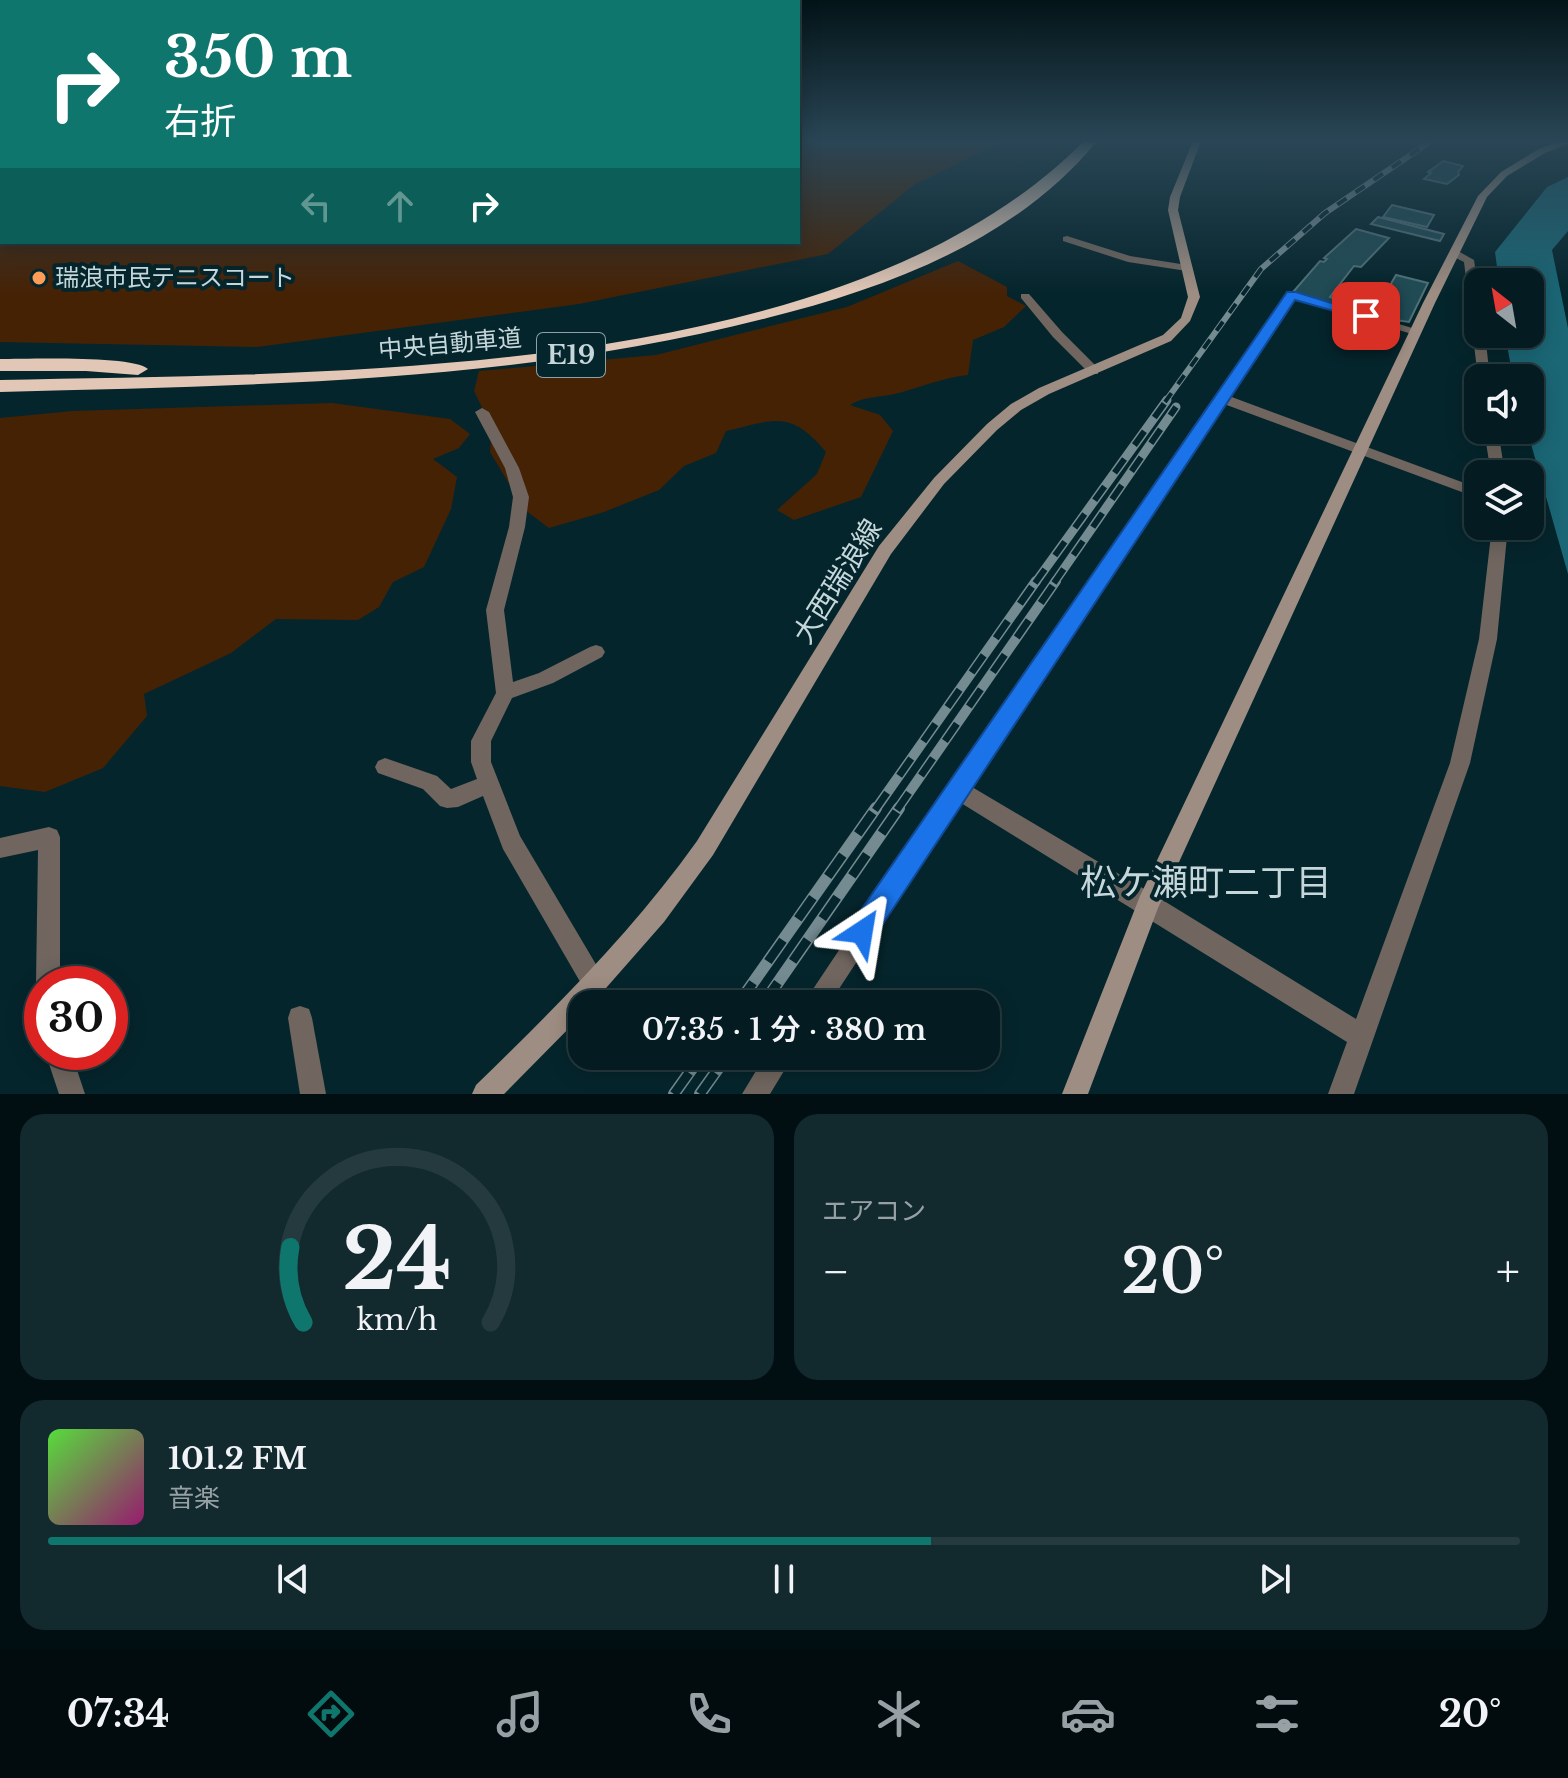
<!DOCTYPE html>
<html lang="ja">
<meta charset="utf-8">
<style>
:root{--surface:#041c21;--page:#12292e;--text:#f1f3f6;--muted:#97a1a5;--line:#253a3f;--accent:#0f766e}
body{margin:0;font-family:"Libre Baskerville","Noto Sans JP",serif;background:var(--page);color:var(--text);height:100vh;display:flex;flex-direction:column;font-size:30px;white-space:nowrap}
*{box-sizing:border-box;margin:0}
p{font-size:26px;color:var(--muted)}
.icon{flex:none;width:44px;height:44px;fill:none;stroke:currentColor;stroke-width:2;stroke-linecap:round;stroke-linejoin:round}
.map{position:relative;height:1094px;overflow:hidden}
.details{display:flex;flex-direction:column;gap:20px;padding:20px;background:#020f12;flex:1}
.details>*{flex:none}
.banner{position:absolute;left:0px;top:0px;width:800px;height:244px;box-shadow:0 4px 20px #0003,0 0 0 2px var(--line);background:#0f766e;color:#fff;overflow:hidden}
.needle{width:52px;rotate:329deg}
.buttons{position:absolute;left:1464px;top:268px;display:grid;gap:16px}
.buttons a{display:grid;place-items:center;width:80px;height:80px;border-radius:16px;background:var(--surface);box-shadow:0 4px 20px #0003,0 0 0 2px var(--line);font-size:40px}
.speed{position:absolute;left:24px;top:966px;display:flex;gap:16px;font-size:40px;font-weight:700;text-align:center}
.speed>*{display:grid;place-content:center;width:104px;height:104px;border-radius:50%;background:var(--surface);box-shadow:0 4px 20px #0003,0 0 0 2px var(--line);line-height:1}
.speed .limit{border:12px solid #d22;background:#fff;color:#111}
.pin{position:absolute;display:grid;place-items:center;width:68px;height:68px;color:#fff;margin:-34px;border-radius:16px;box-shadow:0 4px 12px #0006}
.me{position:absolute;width:88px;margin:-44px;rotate:33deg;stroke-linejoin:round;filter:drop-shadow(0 0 6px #0008)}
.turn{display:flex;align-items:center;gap:28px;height:168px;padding:0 32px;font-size:36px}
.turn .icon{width:104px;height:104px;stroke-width:2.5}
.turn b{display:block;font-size:56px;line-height:68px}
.lanes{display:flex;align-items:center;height:76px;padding:0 32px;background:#0003;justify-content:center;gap:40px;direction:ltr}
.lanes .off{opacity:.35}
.big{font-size:60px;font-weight:600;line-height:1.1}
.details .card{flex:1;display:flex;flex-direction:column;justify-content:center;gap:12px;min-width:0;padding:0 28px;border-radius:24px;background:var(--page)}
.details .dial{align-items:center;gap:0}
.dial svg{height:208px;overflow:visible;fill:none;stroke:var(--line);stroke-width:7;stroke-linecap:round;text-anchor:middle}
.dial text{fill:var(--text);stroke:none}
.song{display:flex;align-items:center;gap:24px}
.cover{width:96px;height:96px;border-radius:12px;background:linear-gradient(135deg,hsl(110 70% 55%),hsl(320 70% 35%))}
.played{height:8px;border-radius:4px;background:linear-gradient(90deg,var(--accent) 60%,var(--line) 60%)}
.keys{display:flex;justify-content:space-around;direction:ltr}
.heat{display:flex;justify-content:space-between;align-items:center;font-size:44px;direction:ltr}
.details .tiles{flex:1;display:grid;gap:20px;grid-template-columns:1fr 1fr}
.card:last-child{grid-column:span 2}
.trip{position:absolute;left:568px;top:990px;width:432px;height:80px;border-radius:24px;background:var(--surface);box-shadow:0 4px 20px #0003,0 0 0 2px var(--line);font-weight:600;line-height:80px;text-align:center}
.dock{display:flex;height:128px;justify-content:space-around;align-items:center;background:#020b0d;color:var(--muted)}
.dock .icon{width:56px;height:56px}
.dock .on{color:var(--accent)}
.dock b{font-size:36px;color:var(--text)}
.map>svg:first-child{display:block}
</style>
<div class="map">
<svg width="1568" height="1094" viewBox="0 0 1568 1094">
<rect width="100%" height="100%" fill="#05252c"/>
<g fill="#462205">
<path d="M0,141L2,242H798V141H1004L914,185L828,254L579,304L257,347L0,342Z"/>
<path d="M958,261L1007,287V296L1026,306L1004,327L973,340L968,375C943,378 923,386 899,393C881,398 867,395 850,405L880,415L893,431L861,497L794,520L777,510L817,474L826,452C790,409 774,420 726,431L716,453L684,466L659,490L604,512L549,528L525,510L490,452L492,428L474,391L479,371L656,355L847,307Z"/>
<path d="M332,403L450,419L470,434L459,448L433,459L457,477L451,509L424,567L393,582L379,607L358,620L276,619L231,653L144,694L147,716L103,768L45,792L0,786V418L73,411Z"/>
</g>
<path fill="#1b6776" d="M1568,177V231L1552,250L1568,328V574L1527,430H1530V378H1513L1505,334H1530V282H1499L1495,252L1547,187Z"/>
<g fill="#204b54" stroke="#517178" stroke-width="2">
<path d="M1443,161L1463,166L1458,172L1459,175L1447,184L1424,179L1431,173L1428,172Z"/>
<path d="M1392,205L1434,215L1427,227L1383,217Z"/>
<path d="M1378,217L1444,234L1440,241L1371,224Z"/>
<path d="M1356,229L1389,238L1361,267L1354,266L1330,297L1364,308L1367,305L1377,308L1396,275L1428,283L1409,322L1374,317L1293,292L1320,261L1324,262L1327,259L1324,258Z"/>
</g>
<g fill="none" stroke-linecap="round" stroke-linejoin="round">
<g fill="#70665f" fill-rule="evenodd">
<path d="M1067,236L1130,256L1187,265L1192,268L1187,271L1128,262L1063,241V237Z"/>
<path d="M1450,251H1458L1474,260L1478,287V334H1485L1490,378H1478L1464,262L1450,255Z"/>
<path d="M1288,293H1296L1422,331L1416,335L1412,334L1295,299L1229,396L1478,488V498L1224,404L972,787L1156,896L1356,1019L1450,763L1479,639L1492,526H1508L1497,639L1470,763L1354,1094H1328L1347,1042L961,803L829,1004H803L946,790L949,782L953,781Z"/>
<path d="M1021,294H1029L1062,332L1098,368V374H1090L1053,337L1021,298Z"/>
<path d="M482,408L489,412L519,468L529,497L525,527L504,610L513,682L539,673L590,647L596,645L602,647L605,652L602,657L553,683L512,698L491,741V762L520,836L607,983L604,992L595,995L586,992L503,849L483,796L458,807L447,808L440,806L423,789L378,773L375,767L378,761L385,758L437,776L451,789L477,779L471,762V741L496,693L486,610L509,527L513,497L505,468L475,412Z"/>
<path d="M1484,430H1498L1505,474H1491Z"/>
<path d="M49,827L57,830L60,837V984H42V994L36,984L38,850L0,858V838Z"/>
<path d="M300,1006L309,1009L312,1018L326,1094H300L288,1018L291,1009Z"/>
<path d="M45,1052H71L85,1094H59Z"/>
<path d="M765,1056H793L770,1094H742Z"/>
</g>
<g fill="#9e8d82" fill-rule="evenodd">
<path d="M1193,141H1201L1180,197L1178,210L1200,297L1190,321L1171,341L1049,394L1021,410L997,430L944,484L891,554L713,855L664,922L592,1004H582V1015L504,1094H472L476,1085C555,1008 633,931 697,841L879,546L934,478L987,424L1011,404L1039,388L1163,335L1181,318L1188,297L1168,210L1170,197Z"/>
<path d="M1560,141H1568V144L1545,153L1507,176L1487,197L1435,303L1158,908L1088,1094H1062L1140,896L1423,303L1478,196L1501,172L1539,149Z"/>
</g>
<g fill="#e2c7b6" fill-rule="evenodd">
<path d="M1084,141H1097C1017,240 887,288 767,318C516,383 258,385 0,392V380C323,372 842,385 1084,141Z"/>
<path d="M0,359C25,359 134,355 148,369L138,375L86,371H0Z"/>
</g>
<defs>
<path id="rail-far3" d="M1165,402L1261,269L1325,213L1431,141"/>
<g id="rail-far2">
<path d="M1035,583L1167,400"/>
<path d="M1054,583L1176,407"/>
</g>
<g id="rail-far1">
<path d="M875,810L1036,581"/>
<path d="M897,810L1056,581"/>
</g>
<g id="rail">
<path d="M738,1004L876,808"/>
<path d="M763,1004L899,808"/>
<path d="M674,1094L701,1056"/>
<path d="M700,1094L727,1056"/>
</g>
</defs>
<use href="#rail-far3" stroke="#748b91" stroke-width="6"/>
<use href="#rail-far2" stroke="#748b91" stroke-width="9"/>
<use href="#rail-far1" stroke="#748b91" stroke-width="10"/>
<use href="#rail" stroke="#748b91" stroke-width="12"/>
<use href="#rail-far3" stroke="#05252c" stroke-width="4" stroke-dasharray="11" stroke-linecap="butt"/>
<use href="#rail-far2" stroke="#05252c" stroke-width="6" stroke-dasharray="17" stroke-linecap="butt"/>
<use href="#rail-far1" stroke="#05252c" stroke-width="7" stroke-dasharray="21" stroke-linecap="butt"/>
<use href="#rail" stroke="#05252c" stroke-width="9" stroke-dasharray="26" stroke-linecap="butt"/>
</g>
<linearGradient id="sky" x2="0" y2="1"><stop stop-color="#031418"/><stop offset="0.48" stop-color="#2a4656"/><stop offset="1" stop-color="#2a4656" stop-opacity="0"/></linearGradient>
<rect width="1568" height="294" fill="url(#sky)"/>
<path fill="#1a73e8" stroke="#114b97" stroke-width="2" d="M1287,292H1296L1373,316L1366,320L1295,300L871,942L862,945L852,942L849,932L852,923Z"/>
<circle fill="#fd9c56" stroke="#05252c" stroke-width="3" cx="39" cy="278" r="8"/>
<g text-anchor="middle" stroke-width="8" stroke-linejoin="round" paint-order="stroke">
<g font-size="24" fill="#c6d7db" stroke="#05252c" text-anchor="start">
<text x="55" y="286">瑞浪市民テニスコート</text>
</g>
<g font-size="24" fill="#c6d7db" stroke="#05252c">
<text transform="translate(450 344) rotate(-5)" y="8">中央自動車道</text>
</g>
<rect fill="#05252c" stroke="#8ca2a6" stroke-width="2" x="537" y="333" width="68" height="44" rx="6"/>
<g font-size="26" font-weight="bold" fill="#c6d7db">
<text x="571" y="364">E19</text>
</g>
<g font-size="28" fill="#c6d7db" stroke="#05252c">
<text transform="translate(837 581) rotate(-58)" y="10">大西瑞浪線</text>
</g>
<g font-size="36" fill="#c6d7db" stroke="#05252c">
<text x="1206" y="895">松ケ瀬町二丁目</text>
</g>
</g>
</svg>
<div class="buttons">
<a><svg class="needle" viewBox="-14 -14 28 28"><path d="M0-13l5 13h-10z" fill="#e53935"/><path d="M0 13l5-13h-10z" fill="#97a1a5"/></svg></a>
<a><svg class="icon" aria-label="sound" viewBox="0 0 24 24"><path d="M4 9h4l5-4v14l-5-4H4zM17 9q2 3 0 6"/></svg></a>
<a><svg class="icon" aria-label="layers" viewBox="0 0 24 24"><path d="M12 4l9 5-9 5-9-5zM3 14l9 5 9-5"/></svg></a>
</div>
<div class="speed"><div class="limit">30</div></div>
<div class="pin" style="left:1366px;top:316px;background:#d93025"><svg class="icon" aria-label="arrive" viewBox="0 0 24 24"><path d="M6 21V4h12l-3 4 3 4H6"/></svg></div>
<svg class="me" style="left:862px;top:932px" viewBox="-20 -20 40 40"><path d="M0-17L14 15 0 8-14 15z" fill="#1a73e8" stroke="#fff" stroke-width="4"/></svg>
<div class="trip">07:35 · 1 分 · 380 m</div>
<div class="banner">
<div class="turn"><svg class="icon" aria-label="right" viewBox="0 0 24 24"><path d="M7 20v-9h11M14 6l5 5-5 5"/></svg><div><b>350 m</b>右折</div></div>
<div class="lanes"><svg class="icon off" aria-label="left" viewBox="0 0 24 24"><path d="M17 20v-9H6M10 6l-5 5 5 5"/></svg><svg class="icon off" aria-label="ahead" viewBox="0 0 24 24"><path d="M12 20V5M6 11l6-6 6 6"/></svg><svg class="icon" aria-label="right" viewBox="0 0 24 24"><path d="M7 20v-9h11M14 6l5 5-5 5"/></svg></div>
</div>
</div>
<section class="details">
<div class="tiles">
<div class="card dial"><svg viewBox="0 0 100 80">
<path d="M14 69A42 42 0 1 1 86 69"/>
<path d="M14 69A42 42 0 0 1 9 40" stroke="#0f766e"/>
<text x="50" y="56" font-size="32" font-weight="700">24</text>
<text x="50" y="72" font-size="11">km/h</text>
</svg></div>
<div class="card"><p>エアコン</p>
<div class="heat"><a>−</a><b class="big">20°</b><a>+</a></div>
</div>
<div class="card">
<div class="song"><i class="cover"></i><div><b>101.2 FM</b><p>音楽</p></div></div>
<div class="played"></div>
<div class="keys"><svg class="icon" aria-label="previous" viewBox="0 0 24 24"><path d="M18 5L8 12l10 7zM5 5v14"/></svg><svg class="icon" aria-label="pause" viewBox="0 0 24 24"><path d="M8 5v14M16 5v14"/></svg><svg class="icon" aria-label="next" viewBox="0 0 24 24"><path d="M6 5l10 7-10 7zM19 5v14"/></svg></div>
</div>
</div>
</section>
<nav class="dock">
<b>07:34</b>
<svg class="icon on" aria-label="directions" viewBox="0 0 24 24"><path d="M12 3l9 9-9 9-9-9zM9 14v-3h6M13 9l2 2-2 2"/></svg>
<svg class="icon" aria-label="music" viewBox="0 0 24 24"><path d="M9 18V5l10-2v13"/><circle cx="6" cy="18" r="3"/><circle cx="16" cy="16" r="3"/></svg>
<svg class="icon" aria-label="phone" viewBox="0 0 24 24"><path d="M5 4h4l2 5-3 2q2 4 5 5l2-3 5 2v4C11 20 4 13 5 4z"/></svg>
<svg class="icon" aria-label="climate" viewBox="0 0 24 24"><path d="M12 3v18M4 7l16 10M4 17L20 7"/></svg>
<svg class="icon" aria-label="car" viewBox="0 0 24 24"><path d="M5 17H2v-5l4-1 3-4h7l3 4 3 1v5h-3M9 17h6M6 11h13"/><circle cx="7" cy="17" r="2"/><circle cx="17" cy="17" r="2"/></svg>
<svg class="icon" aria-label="filters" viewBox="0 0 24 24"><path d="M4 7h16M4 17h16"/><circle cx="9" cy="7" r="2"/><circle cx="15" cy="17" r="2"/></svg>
<b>20°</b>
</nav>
